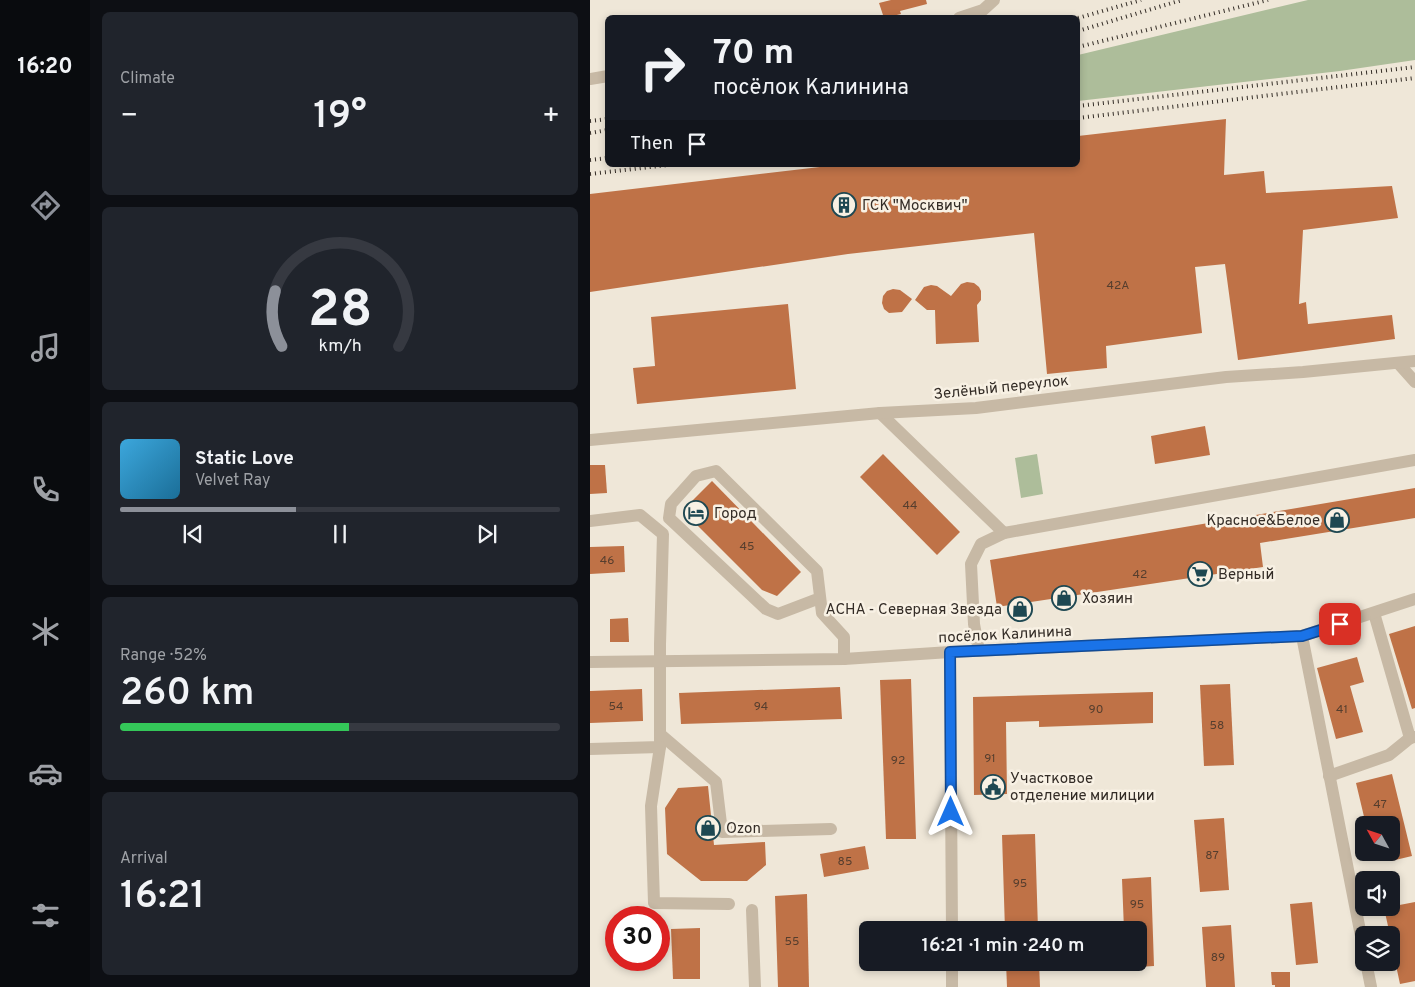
<!DOCTYPE html>
<meta charset="utf-8">
<style>
:root{--surface:#171b24;--page:#20242c;--text:#f1f3f6;--muted:#9ea1a6;--line:#363941;--accent:#8c9099}
body{margin:0;font-family:Overpass,sans-serif;background:var(--page);color:var(--text);height:100vh;display:flex;flex-direction:column;font-size:19px;white-space:nowrap}
*{box-sizing:border-box;margin:0}
p{font-size:16px;color:var(--muted)}
.icon{flex:none;width:28px;height:28px;fill:none;stroke:currentColor;stroke-width:2;stroke-linecap:round;stroke-linejoin:round}
.map{position:relative;flex:1;overflow:hidden}
.details{display:flex;flex-direction:column;gap:12px;padding:12px;background:#0d0f14;width:500px}
.details>*{flex:none}
.hud{position:absolute;left:15px;top:15px;width:475px;height:152px;border-radius:8px;box-shadow:0 2px 8px #0003;background:#171b24;color:var(--text);overflow:hidden}
.needle{width:32px;rotate:310deg}
.controls{position:absolute;left:765px;top:816px;display:grid;gap:10px}
.controls a{display:grid;place-items:center;width:45px;height:45px;border-radius:8px;background:var(--surface);box-shadow:0 2px 8px #0003;font-size:25px}
.speed{position:absolute;left:15px;top:906px;display:flex;gap:10px;font-size:25px;font-weight:700;text-align:center}
.speed>*{display:grid;place-content:center;width:65px;height:65px;border-radius:50%;background:var(--surface);box-shadow:0 2px 8px #0003;line-height:1}
.speed .limit{border:8px solid #d22;background:#fff;color:#111}
.pin{position:absolute;display:grid;place-items:center;width:42px;height:42px;color:#fff;margin:-21px;border-radius:10px;box-shadow:0 2px 8px #0006}
.me{position:absolute;width:55px;margin:-28px;rotate:0deg;stroke-linejoin:round;filter:drop-shadow(0 0 4px #0008)}
.turn{display:flex;align-items:center;gap:18px;height:105px;padding:0 25px;font-size:22px}
.turn .icon{width:65px;height:65px;stroke-width:2.5}
.turn b{display:block;font-size:35px;line-height:42px}
.then{display:flex;align-items:center;height:48px;padding:0 25px;background:#0003;gap:10px;font-size:19px}
.big{font-size:38px;font-weight:600;line-height:1.1}
.details .tile{flex:1;display:flex;flex-direction:column;justify-content:center;gap:8px;min-width:0;padding:0 18px;border-radius:8px;background:var(--page)}
.details .dial{align-items:center;gap:0}
.dial svg{height:130px;overflow:visible;fill:none;stroke:var(--line);stroke-width:7;stroke-linecap:round;text-anchor:middle}
.dial text{fill:var(--text);stroke:none}
.song{display:flex;align-items:center;gap:15px}
.cover{width:60px;height:60px;border-radius:8px;background:linear-gradient(135deg,hsl(200 70% 55%),hsl(200 70% 35%))}
.played{height:5px;border-radius:2px;background:linear-gradient(90deg,var(--accent) 40%,var(--line) 40%)}
.keys{display:flex;justify-content:space-around;direction:ltr}
.heat{display:flex;justify-content:space-between;align-items:center;font-size:28px;direction:ltr}
.charge{height:8px;border-radius:4px;background:linear-gradient(90deg,#34c759 52%,var(--line) 0)}
.trip{position:absolute;left:269px;top:921px;width:288px;height:50px;border-radius:8px;background:var(--surface);box-shadow:0 2px 8px #0003;font-weight:600;line-height:50px;text-align:center}
main{display:flex;flex:1;min-height:0}
.tabs{display:flex;flex-direction:column;width:90px;justify-content:space-around;align-items:center;background:#090b0e;color:var(--muted)}
.tabs .icon{width:35px;height:35px}
.tabs .current{color:var(--accent)}
.tabs b{font-size:22px;color:var(--text)}
.map>svg:first-child{display:block}
</style>
<main>
<nav class="tabs">
<b>16:20</b>
<svg class="icon current" aria-label="directions" viewBox="0 0 24 24"><path d="M12 3l9 9-9 9-9-9zM9 14v-3h6M13 9l2 2-2 2"/></svg>
<svg class="icon" aria-label="music" viewBox="0 0 24 24"><path d="M9 18V5l10-2v13"/><circle cx="6" cy="18" r="3"/><circle cx="16" cy="16" r="3"/></svg>
<svg class="icon" aria-label="phone" viewBox="0 0 24 24"><path d="M5 4h4l2 5-3 2q2 4 5 5l2-3 5 2v4C11 20 4 13 5 4z"/></svg>
<svg class="icon" aria-label="climate" viewBox="0 0 24 24"><path d="M12 3v18M4 7l16 10M4 17L20 7"/></svg>
<svg class="icon" aria-label="car" viewBox="0 0 24 24"><path d="M5 17H2v-5l4-1 3-4h7l3 4 3 1v5h-3M9 17h6M6 11h13"/><circle cx="7" cy="17" r="2"/><circle cx="17" cy="17" r="2"/></svg>
<svg class="icon" aria-label="filters" viewBox="0 0 24 24"><path d="M4 7h16M4 17h16"/><circle cx="9" cy="7" r="2"/><circle cx="15" cy="17" r="2"/></svg>
</nav>
<section class="details">
<div class="tile"><p>Climate</p>
<div class="heat"><a>−</a><b class="big">19°</b><a>+</a></div>
</div>
<div class="tile dial"><svg viewBox="0 0 100 80">
<path d="M14 69A42 42 0 1 1 86 69"/>
<path d="M14 69A42 42 0 0 1 10 35" stroke="#8c9099"/>
<text x="50" y="56" font-size="32" font-weight="700">28</text>
<text x="50" y="72" font-size="11">km/h</text>
</svg></div>
<div class="tile">
<div class="song"><i class="cover"></i><div><b>Static Love</b><p>Velvet Ray</p></div></div>
<div class="played"></div>
<div class="keys"><svg class="icon" aria-label="previous" viewBox="0 0 24 24"><path d="M18 5L8 12l10 7zM5 5v14"/></svg><svg class="icon" aria-label="pause" viewBox="0 0 24 24"><path d="M8 5v14M16 5v14"/></svg><svg class="icon" aria-label="next" viewBox="0 0 24 24"><path d="M6 5l10 7-10 7zM19 5v14"/></svg></div>
</div>
<div class="tile"><p>Range · 52%</p><b class="big">260 km</b><div class="charge"></div></div>
<div class="tile"><p>Arrival</p><b class="big">16:21</b></div>
</section>
<div class="map">
<svg width="825" height="987" viewBox="0 0 825 987">
<rect width="100%" height="100%" fill="#efe7d8"/>
<g fill="#adbd9a">
<path d="M718,0H825V60L750,71L488,101V55Z"/>
<path d="M447,454L453,494L431,498L425,458Z"/>
<path d="M323,924L324,930H278L277,961L272,962L271,927Z"/>
</g>
<g fill="#bf7247">
<path d="M301,0H336L337,4L310,11L311,14L294,18L289,3Z"/>
<path d="M636,119L634,175L674,171L676,193L802,186L808,218L713,230L709,304L716,302L718,324L802,315L805,339L648,360L635,264L605,267L612,333L516,346L517,368L457,374L444,233L258,254L0,292V194L247,165H488V136Z"/>
<path d="M377,282L384,283L389,287L391,291V300L387,305L389,342L346,344L345,310H337L325,300L334,287L341,285L347,286L361,296L371,284Z"/>
<path d="M303,289L310,290L322,299L312,312L299,313L294,309L292,303L293,296L297,291Z"/>
<path d="M198,304L206,389L47,404L43,368L65,366L61,317Z"/>
<path d="M615,426L620,455L565,464L561,436Z"/>
<path d="M293,454L370,532L347,555L270,477Z"/>
<path d="M0,465H15L17,493L0,494Z"/>
<path d="M122,481L211,572L187,596L172,590L103,521L97,506Z"/>
<path d="M825,488V518L670,543L673,567L407,607L400,560Z"/>
<path d="M34,546L35,572L0,574V547Z"/>
<path d="M38,618L39,642H20V619Z"/>
<path d="M825,626V708L822,709L799,634Z"/>
<path d="M767,657L774,682L760,686L773,732L746,739L727,668Z"/>
<path d="M321,679L326,839H296L290,680Z"/>
<path d="M640,684L644,765L614,766L610,685Z"/>
<path d="M250,687L252,719L91,724L89,693Z"/>
<path d="M52,689L53,721L0,723V691Z"/>
<path d="M563,692V723L449,727V721L416,722L417,794L384,795L383,697Z"/>
<path d="M802,774L822,856L801,861V825H776L766,783Z"/>
<path d="M118,786L124,845L175,842L176,865L157,881H111L77,854L75,808L88,788Z"/>
<path d="M634,818L639,890L610,892L604,820Z"/>
<path d="M445,834L448,930H415L412,835Z"/>
<path d="M275,846L279,869L234,877L230,854Z"/>
<path d="M561,877L564,966L548,967V930H534L532,879Z"/>
<path d="M217,894L219,987H188L185,896Z"/>
<path d="M722,902L728,963L706,965L700,904Z"/>
<path d="M825,902V981L810,984L801,942V935H800L794,908Z"/>
<path d="M641,925L645,987H616L612,927Z"/>
<path d="M110,928V979H83L81,929Z"/>
<path d="M416,962H449L450,987H417Z"/>
<path d="M681,972H700V987H685V985H682Z"/>
</g>
<g fill="none" stroke-linecap="round" stroke-linejoin="round">
<g stroke="#c7b9a5" stroke-width="12">
<path d="M369,18L393,10L404,0"/>
<path d="M0,79L18,76"/>
<path d="M808,363L825,382"/>
<path d="M290,413L414,533"/>
<path d="M0,440L290,413L386,408L636,377L713,372L825,361"/>
<path d="M0,521L50,515L73,534L70,644V747L0,749"/>
<path d="M230,598L188,614L176,609L79,518L81,504L106,476L126,471L227,571L232,613L254,637V659"/>
<path d="M784,613L820,738L825,737"/>
<path d="M712,636L774,951"/>
<path d="M389,651L384,624L381,564L391,544L414,533L825,460"/>
<path d="M360,652L362,930"/>
<path d="M0,662L254,659L360,652L712,636L825,599"/>
<path d="M70,734L126,782L132,832L241,829"/>
<path d="M70,747L61,806L64,903L139,904"/>
<path d="M739,776L799,755L820,738"/>
<path d="M162,910L165,987"/>
<path d="M362,962V987"/>
<path d="M776,962L781,987"/>
</g>
<g stroke="#332c26" stroke-width="4" stroke-dasharray="1 4" stroke-linecap="butt">
<path d="M488,18L551,0"/>
<path d="M488,31L592,0"/>
<path d="M488,47L678,0"/>
<path d="M488,106L825,67"/>
<path d="M488,118L825,78"/>
<path d="M0,121L18,119"/>
<path d="M0,133L18,130"/>
<path d="M0,160L18,158"/>
<path d="M0,174L78,165"/>
</g>
</g>
<g fill="none" stroke-linecap="round" stroke-linejoin="round">
<defs>
<path id="route" d="M361,812L360,652L712,636L750,624"/>
</defs>
<use href="#route" stroke="#114b97" stroke-width="12"/>
<use href="#route" stroke="#1a73e8" stroke-width="9"/>
</g>
<defs>
<symbol id="building-ring" viewBox="-11 -11 22 22"><circle r="9.5" fill="#f8f1e4" stroke="#1e4852" stroke-width="1.5"/><path d="M-4-6H4V6H1V3H-1V6H-4ZM-2.5-4.3h1.7v1.8h-1.7ZM.8-4.3h1.7v1.8H.8ZM-2.5-1h1.7V.8h-1.7ZM.8-1h1.7V.8H.8Z" fill="#1e4852"/></symbol>
<symbol id="hotel-ring" viewBox="-11 -11 22 22"><circle r="9.5" fill="#f8f1e4" stroke="#1e4852" stroke-width="1.5"/><path d="M-6-4.5h1.5V1H6V5H4.5V3h-9V5H-6ZM-4 0a1.8 1.8 0 1 1 3.6 0ZM.5 0V-2.5h3Q6-2.5 6 0Z" fill="#1e4852"/></symbol>
<symbol id="shop-ring" viewBox="-11 -11 22 22"><circle r="9.5" fill="#f8f1e4" stroke="#1e4852" stroke-width="1.5"/><path d="M-5-2.5h2.3a2.7 3.5 0 0 1 5.4 0H5L5.5 6h-11ZM-1.5-2.5h3a1.5 2.3 0 0 0-3 0Z" fill="#1e4852"/></symbol>
<symbol id="supermarket-ring" viewBox="-11 -11 22 22"><circle r="9.5" fill="#f8f1e4" stroke="#1e4852" stroke-width="1.5"/><path d="M-6-5.5h2.5l.6 2H6L4.5 2H-2.5L-4.4-4H-6ZM-1.5 3.2a1.3 1.3 0 1 0 .1 0ZM3 3.2a1.3 1.3 0 1 0 .1 0Z" fill="#1e4852"/></symbol>
<symbol id="civic-ring" viewBox="-11 -11 22 22"><circle r="9.5" fill="#f8f1e4" stroke="#1e4852" stroke-width="1.5"/><path d="M-.6-6.5H3V-4.5H.6V-3L4-1V1h2V6H-6V1h2V-1L-.6-3ZM-1.2 2.5V6h2.4V2.5Z" fill="#1e4852"/></symbol>
</defs>
<g fill-rule="evenodd">
<use href="#building-ring" x="240" y="191" width="28" height="28"/>
<use href="#hotel-ring" x="92" y="499" width="28" height="28"/>
<use href="#shop-ring" x="733" y="506" width="28" height="28"/>
<use href="#supermarket-ring" x="596" y="560" width="28" height="28"/>
<use href="#shop-ring" x="460" y="584" width="28" height="28"/>
<use href="#shop-ring" x="416" y="595" width="28" height="28"/>
<use href="#civic-ring" x="389" y="773" width="28" height="28"/>
<use href="#shop-ring" x="104" y="814" width="28" height="28"/>
</g>
<g text-anchor="middle" stroke-width="5" stroke-linejoin="round" paint-order="stroke">
<g font-size="12" fill="#563e2e">
<text x="528" y="289">42А</text>
<text x="320" y="509">44</text>
<text x="157" y="550">45</text>
<text x="17" y="564">46</text>
<text x="550" y="578">42</text>
<text x="26" y="710">54</text>
<text x="171" y="710">94</text>
<text x="506" y="713">90</text>
<text x="752" y="713">41</text>
<text x="627" y="729">58</text>
<text x="400" y="762">91</text>
<text x="308" y="764">92</text>
<text x="790" y="808">47</text>
<text x="622" y="859">87</text>
<text x="255" y="865">85</text>
<text x="430" y="887">95</text>
<text x="547" y="908">95</text>
<text x="202" y="945">55</text>
<text x="628" y="961">89</text>
</g>
<g font-size="15" fill="#332c26" stroke="#f8f1e4" text-anchor="start">
<text x="272" y="210">ГСК "Москвич"</text>
<text x="124" y="518">Город</text>
<text x="730" y="525" text-anchor="end">Красное&amp;Белое</text>
<text x="628" y="579">Верный</text>
<text x="492" y="603">Хозяин</text>
<text x="412" y="614" text-anchor="end">АСНА - Северная Звезда</text>
<text x="420" y="783">Участковое<tspan x="420" dy="17">отделение милиции</tspan></text>
<text x="136" y="833">Ozon</text>
</g>
<g font-size="15" fill="#332c26" stroke="#f8f1e4">
<text transform="translate(411 387) rotate(-6)" y="5">Зелёный переулок</text>
<text transform="translate(415 634) rotate(-3)" y="5">посёлок Калинина</text>
</g>
</g>
</svg>
<div class="controls">
<a><svg class="needle" viewBox="-14 -14 28 28"><path d="M0-13l5 13h-10z" fill="#e53935"/><path d="M0 13l5-13h-10z" fill="#9ea1a6"/></svg></a>
<a><svg class="icon" aria-label="sound" viewBox="0 0 24 24"><path d="M4 9h4l5-4v14l-5-4H4zM17 9q2 3 0 6"/></svg></a>
<a><svg class="icon" aria-label="layers" viewBox="0 0 24 24"><path d="M12 4l9 5-9 5-9-5zM3 14l9 5 9-5"/></svg></a>
</div>
<div class="speed"><div class="limit">30</div></div>
<div class="pin" style="left:750px;top:624px;background:#d93025"><svg class="icon" aria-label="arrive" viewBox="0 0 24 24"><path d="M6 21V4h12l-3 4 3 4H6"/></svg></div>
<svg class="me" style="left:361px;top:812px" viewBox="-20 -20 40 40"><path d="M0-17L14 15 0 8-14 15z" fill="#1a73e8" stroke="#fff" stroke-width="4"/></svg>
<div class="trip">16:21 · 1 min · 240 m</div>
<div class="hud">
<div class="turn"><svg class="icon" aria-label="right" viewBox="0 0 24 24"><path d="M7 20v-9h11M14 6l5 5-5 5"/></svg><div><b>70 m</b>посёлок Калинина</div></div>
<div class="then">Then<svg class="icon" aria-label="arrive" viewBox="0 0 24 24"><path d="M6 21V4h12l-3 4 3 4H6"/></svg></div>
</div>
</div>
</main>
